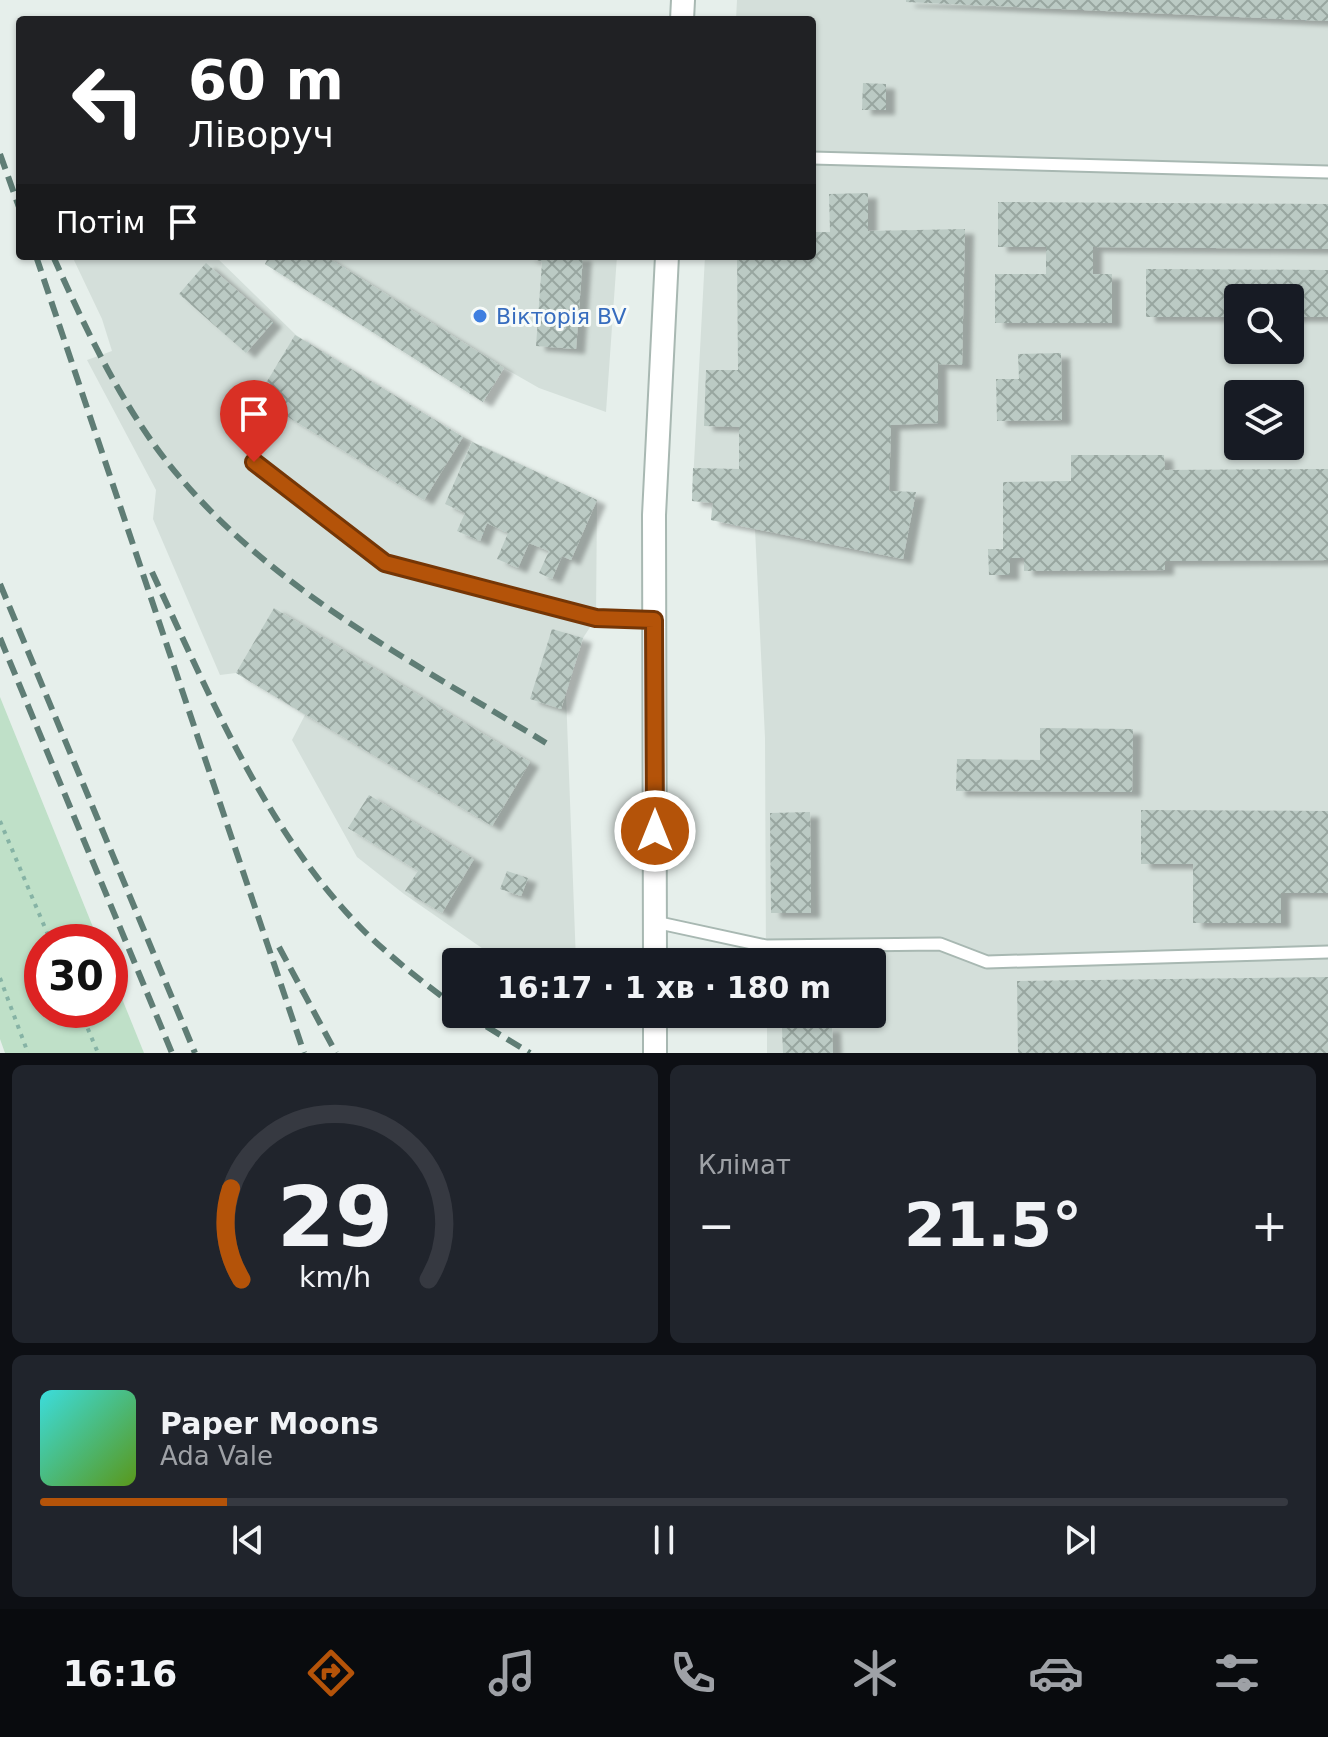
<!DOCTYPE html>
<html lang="uk">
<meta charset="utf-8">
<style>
:root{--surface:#171b24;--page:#20242c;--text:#f1f3f6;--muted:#9ea1a6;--line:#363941;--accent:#b45309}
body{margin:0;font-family:"DejaVu Sans",sans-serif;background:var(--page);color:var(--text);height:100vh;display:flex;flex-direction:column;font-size:30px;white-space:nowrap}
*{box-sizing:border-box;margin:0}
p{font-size:26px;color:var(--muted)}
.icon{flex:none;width:44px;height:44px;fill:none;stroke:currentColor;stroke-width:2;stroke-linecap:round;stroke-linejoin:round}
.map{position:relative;height:1053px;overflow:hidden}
.details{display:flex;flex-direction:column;gap:12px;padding:12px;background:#0d0f14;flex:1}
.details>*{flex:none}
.hud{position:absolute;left:16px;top:16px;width:800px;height:244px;border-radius:8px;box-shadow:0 2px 6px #0004;background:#202124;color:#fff;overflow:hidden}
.buttons{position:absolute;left:1224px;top:284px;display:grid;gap:16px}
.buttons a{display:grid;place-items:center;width:80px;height:80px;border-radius:8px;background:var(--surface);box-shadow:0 2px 6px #0004;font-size:40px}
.speed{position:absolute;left:24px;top:924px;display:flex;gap:16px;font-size:40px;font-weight:700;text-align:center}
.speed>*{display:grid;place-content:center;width:104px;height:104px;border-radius:50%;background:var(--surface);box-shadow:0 2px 6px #0004;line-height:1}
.speed .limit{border:12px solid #d22;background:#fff;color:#111}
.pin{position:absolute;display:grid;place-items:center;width:68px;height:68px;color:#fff;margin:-82px -34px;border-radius:50% 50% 50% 0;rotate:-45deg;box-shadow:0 0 8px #0007}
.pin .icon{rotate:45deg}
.me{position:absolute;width:88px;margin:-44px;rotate:0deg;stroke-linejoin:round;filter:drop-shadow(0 0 6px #0008)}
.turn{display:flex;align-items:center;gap:28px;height:168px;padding:0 40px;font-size:36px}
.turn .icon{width:104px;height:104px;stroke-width:2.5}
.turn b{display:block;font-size:56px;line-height:68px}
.then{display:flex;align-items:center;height:76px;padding:0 40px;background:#0003;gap:16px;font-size:30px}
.big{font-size:60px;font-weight:700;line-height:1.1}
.details .tile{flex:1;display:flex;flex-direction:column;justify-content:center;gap:12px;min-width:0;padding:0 28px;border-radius:12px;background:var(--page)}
.details .dial{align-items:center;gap:0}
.dial svg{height:208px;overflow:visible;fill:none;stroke:var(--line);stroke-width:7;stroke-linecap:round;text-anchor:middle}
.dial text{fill:var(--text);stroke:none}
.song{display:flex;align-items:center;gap:24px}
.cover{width:96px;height:96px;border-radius:12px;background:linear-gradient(135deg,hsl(180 70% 55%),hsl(90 70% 35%))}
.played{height:8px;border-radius:4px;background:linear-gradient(90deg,var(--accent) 15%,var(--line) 15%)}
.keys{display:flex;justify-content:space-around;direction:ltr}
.heat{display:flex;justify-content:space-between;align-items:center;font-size:44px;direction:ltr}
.details .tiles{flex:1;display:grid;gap:12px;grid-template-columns:1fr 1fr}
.tile:last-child{grid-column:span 2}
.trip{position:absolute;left:442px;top:948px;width:444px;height:80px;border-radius:8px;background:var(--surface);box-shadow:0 2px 6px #0004;font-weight:700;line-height:80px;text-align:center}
.menu{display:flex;height:128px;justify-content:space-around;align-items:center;background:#090b0e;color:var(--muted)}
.menu .icon{width:56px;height:56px}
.menu .current{color:var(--accent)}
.menu b{font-size:36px;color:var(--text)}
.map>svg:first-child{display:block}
</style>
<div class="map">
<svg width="1328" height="1053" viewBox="0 0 1328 1053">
<defs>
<pattern id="building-cross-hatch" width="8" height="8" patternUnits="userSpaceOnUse" patternTransform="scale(2)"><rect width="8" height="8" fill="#bbcac4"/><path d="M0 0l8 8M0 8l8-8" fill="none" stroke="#98a6a0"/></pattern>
<filter id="shadow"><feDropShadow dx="9" dy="5" stdDeviation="2" flood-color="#0004"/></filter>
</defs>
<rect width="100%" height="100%" fill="#e6efeb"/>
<g fill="#d4dfda" fill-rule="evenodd">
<path d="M737,0H1328V1053H767V1014H872V962H766L765,738L755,529L711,520L712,503L692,501L705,256H812V20H736ZM1238,298H1290V350H1238ZM1238,394H1290V446H1238Z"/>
<path d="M72,256H215L296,335L463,437L597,500L596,618L583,638L566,694L576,962H502L404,894L357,857L292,740L305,715L236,673L220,675L153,519L156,490L87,360L112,351L102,319Z"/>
<path d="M269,256H617L606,412L539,388L504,368L483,402L265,264Z"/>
</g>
<path fill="#bfe0c8" d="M0,697L99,942H42V1010H110V969L144,1053H5L0,1039Z"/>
<g fill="url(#building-cross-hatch)" filter="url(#shadow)">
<path d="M906,0H1328V21L906,2Z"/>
<path d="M863,83L886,84V110H862Z"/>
<path d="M868,193V231L965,229L962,365L938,364V423L891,425L889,491L916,492L903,559L711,520L713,503L692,501L693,468L739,469V427L704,426L706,370H738L737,256H812V232H830L829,194Z"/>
<path d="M998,202L1328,204V249L1093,247V274H1112V323H995V274H1046V247H998Z"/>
<path d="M269,256H325L504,368L483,402L265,264Z"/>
<path d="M524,256H583L576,349L536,346L542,262Z"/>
<path d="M206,263L273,322L246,353L179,294Z"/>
<path d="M1146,269L1328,270V317H1290V298H1238V317H1146Z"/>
<path d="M295,335L463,437L424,500L257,398Z"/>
<path d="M1061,353L1062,420L997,421L996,379H1019L1018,354Z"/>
<path d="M472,442L597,500L571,560L562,556L552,579L539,573L549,551L529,543L518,568L497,559L508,533L487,523L480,541L457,531L465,513L445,504Z"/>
<path d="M1071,455H1164L1165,470L1328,469V560L1165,561V570L1024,571V558H1010V575H989L988,549H1003V482L1071,481Z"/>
<path d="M274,608L530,762L492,826L236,673Z"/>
<path d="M552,629L583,638L561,709L530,699Z"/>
<path d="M1040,728L1133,729L1132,792L956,791L957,759L1040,760Z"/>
<path d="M369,795L474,859L442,913L405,891L418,871L348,828Z"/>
<path d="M1141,810L1328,811V893H1281V923H1193V864H1141Z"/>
<path d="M810,812L811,913H771L770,813Z"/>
<path d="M507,871L528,878L521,896L500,889Z"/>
<path d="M1328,977V1053H1018L1017,981Z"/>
<path d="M832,1027L833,1053H783L782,1028Z"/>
</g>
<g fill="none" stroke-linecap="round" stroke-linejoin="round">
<defs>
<g id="service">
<path d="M812,158L1328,172"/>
<path d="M254,462L385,563L596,618L654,620"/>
<path d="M655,922L766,946L940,944L987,962L1328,952"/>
</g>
<g id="minor">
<path d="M682,20L683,0"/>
<path d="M655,962L654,515L667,256"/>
<path d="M655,1014V1053"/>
</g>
</defs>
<use href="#service" stroke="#a8b8b2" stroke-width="15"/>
<use href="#minor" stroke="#a8b8b2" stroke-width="26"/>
<g stroke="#86b3a5" stroke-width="4" stroke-dasharray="4 6" stroke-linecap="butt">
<path d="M0,821L51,942"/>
<path d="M0,978L28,1053"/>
<path d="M80,1010L98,1053"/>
</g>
<use href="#service" stroke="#fff" stroke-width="11"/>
<use href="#minor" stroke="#fff" stroke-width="22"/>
<g stroke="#5f7d75" stroke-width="6" stroke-dasharray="16 8" stroke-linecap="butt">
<path d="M0,154L20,210"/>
<path d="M36,256L304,1053"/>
<path d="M53,256C88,334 126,416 183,481C282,596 419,665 546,743"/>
<path d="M152,572C211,698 266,833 366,933C394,960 425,984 456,1007"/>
<path d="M0,584L195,1053"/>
<path d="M0,638L172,1053"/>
<path d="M279,947L336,1053"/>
<path d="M466,1014L530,1053"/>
</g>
</g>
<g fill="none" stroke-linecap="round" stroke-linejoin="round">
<defs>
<path id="route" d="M254,462L385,563L596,618L654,620L655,831"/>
</defs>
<use href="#route" stroke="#753606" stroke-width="20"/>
<use href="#route" stroke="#b45309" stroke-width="14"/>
</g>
<circle fill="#3f7fe0" stroke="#f7fbf9" stroke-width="3" cx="480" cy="316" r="8"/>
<g text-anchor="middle" stroke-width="6" stroke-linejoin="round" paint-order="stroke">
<g font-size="22" fill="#366cbe" stroke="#f7fbf9" text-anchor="start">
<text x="496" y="324">Вікторія BV</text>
</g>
</g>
</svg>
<div class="buttons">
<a><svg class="icon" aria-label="search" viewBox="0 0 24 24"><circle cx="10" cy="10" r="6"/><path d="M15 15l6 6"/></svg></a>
<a><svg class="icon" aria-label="layers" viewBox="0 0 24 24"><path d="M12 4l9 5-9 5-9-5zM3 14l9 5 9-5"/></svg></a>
</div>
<div class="speed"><div class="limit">30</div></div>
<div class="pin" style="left:254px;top:462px;background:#d93025"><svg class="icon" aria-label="arrive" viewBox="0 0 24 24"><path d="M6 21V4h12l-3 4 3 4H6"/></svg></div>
<svg class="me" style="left:655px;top:831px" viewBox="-20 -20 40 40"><circle r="17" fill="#b45309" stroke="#fff" stroke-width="3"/><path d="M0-11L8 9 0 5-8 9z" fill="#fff"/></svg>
<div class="trip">16:17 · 1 хв · 180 m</div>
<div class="hud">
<div class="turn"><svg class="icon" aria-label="left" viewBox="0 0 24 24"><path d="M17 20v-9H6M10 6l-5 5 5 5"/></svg><div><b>60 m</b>Ліворуч</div></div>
<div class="then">Потім<svg class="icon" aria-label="arrive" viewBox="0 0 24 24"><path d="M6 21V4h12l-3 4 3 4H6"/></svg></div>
</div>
</div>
<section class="details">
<div class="tiles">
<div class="tile dial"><svg viewBox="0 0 100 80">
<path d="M14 69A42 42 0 1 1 86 69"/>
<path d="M14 69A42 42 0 0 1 10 34" stroke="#b45309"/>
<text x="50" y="56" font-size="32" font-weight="700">29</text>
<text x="50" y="72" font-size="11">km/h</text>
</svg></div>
<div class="tile"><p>Клімат</p>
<div class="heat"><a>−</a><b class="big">21.5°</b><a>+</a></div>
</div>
<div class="tile">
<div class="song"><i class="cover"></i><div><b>Paper Moons</b><p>Ada Vale</p></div></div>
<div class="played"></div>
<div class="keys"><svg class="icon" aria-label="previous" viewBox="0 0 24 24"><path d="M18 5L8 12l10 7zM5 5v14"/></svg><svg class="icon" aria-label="pause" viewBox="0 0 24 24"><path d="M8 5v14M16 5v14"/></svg><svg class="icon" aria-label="next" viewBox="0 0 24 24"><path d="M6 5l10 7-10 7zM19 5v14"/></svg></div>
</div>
</div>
</section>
<nav class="menu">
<b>16:16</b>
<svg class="icon current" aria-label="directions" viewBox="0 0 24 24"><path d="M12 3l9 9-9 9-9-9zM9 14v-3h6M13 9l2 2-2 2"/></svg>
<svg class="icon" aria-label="music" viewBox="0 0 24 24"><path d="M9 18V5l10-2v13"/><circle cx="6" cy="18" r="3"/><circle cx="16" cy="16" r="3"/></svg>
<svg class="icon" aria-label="phone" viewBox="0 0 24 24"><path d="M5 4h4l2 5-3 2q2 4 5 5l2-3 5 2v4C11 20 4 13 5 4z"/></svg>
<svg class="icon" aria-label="climate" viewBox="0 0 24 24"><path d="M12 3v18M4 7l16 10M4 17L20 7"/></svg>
<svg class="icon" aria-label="car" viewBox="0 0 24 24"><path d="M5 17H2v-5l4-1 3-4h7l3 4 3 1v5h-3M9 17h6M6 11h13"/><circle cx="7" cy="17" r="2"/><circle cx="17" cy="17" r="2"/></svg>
<svg class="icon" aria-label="filters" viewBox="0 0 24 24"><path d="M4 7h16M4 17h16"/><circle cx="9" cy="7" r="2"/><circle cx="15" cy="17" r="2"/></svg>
</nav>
